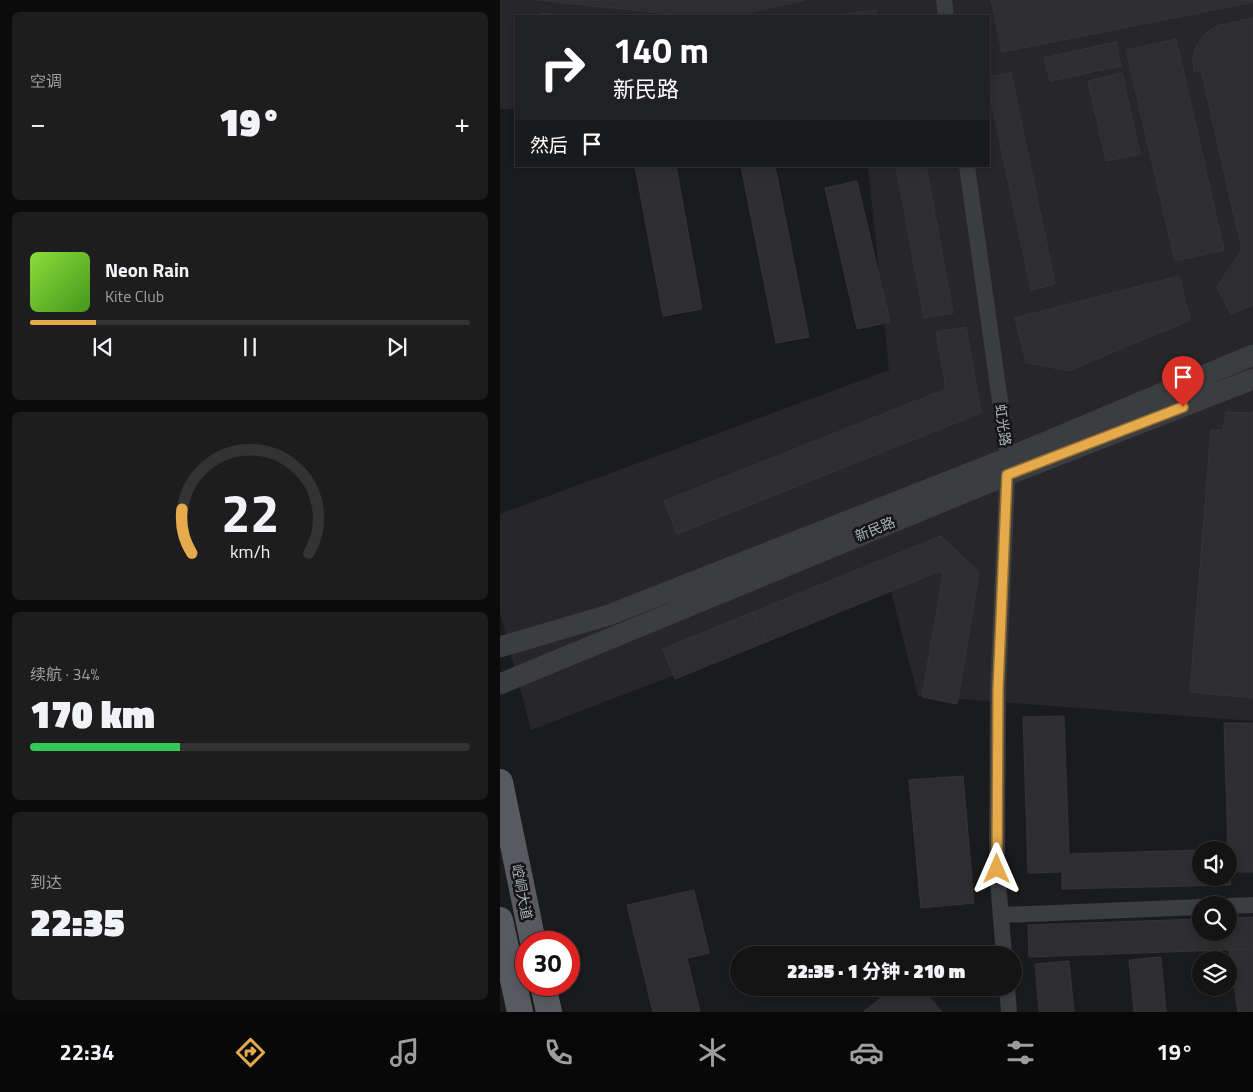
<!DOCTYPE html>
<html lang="zh">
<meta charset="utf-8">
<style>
:root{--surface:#141415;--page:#1d1d1e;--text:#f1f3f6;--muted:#9d9ea0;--line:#333334;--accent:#e4aa4b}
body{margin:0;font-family:"Titillium Web","Noto Sans SC",sans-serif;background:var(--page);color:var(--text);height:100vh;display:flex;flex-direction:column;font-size:19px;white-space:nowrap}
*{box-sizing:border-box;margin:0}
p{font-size:16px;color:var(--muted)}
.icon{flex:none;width:28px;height:28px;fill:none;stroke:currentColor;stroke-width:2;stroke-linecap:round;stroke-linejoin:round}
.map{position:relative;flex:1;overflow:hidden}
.sheet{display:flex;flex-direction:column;gap:12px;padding:12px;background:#0b0b0c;width:500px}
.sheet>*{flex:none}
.hud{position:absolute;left:15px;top:15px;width:475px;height:152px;border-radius:0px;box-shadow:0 2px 8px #0003,0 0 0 1px var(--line);background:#202124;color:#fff;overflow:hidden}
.controls{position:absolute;left:692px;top:841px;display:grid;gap:10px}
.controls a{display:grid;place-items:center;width:45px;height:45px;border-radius:50%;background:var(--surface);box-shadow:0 2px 8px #0003,0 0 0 1px var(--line);font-size:25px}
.speed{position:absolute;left:15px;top:931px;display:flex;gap:10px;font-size:25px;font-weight:700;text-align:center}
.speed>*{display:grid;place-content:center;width:65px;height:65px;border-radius:50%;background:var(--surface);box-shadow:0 2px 8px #0003,0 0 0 1px var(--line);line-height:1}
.speed .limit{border:8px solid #d22;background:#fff;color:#111}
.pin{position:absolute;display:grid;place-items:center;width:42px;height:42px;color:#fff;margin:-51px -21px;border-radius:50% 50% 50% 0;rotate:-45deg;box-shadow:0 0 5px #0007}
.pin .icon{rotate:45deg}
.me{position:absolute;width:55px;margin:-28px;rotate:0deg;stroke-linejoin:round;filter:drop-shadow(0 0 4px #0008)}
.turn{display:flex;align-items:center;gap:18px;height:105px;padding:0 15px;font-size:22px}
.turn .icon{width:65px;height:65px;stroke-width:2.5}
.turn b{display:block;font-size:35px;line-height:42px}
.then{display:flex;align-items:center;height:48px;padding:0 15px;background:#0003;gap:10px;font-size:19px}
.big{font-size:38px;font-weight:800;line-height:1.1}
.sheet .card{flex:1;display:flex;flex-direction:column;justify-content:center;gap:8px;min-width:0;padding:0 18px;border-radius:8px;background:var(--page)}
.sheet .dial{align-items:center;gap:0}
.dial svg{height:130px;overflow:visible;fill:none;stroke:var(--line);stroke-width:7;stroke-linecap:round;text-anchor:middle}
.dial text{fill:var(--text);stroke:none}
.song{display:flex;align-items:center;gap:15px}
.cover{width:60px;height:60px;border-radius:8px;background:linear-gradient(135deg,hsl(90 70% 55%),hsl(100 70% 35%))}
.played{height:5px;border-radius:2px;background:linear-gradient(90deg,var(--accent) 15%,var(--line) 15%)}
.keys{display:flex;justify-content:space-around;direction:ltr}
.heat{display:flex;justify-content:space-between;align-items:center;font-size:28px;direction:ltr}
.charge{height:8px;border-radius:4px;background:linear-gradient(90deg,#34c759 34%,var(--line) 0)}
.trip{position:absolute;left:230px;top:946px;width:292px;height:50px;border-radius:25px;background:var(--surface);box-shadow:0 2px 8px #0003,0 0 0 1px var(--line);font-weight:800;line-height:50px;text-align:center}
.tab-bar{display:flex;height:80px;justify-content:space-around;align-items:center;background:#080808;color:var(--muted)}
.tab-bar .icon{width:35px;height:35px}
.tab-bar .selected{color:var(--accent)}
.tab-bar b{font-size:22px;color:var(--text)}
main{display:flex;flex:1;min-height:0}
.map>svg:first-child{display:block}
</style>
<main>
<section class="sheet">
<div class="card"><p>空调</p>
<div class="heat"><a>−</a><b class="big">19°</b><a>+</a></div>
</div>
<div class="card">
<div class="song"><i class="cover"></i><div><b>Neon Rain</b><p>Kite Club</p></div></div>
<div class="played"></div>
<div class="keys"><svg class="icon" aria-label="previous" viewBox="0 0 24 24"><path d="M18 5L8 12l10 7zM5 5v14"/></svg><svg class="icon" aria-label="pause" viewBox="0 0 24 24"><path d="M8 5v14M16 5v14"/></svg><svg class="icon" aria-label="next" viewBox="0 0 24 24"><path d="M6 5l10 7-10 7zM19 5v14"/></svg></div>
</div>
<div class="card dial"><svg viewBox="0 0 100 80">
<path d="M14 69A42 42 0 1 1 86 69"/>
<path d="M14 69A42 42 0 0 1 8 42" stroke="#e4aa4b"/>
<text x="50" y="56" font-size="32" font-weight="700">22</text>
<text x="50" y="72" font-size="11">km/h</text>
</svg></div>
<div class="card"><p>续航 · 34%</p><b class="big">170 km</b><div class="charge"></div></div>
<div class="card"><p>到达</p><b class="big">22:35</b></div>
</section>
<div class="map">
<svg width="753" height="1012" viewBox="0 0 753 1012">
<rect width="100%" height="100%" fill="#1a1b1c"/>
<path fill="#272729" d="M0,0H753V721L418,696L391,592L31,730L0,613V514L389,370L368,166H489V16H16V109H0Z"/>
<g fill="#2e2e30" stroke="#353538">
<path d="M37,0H305L234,16H188Z"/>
<path d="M491,0H753V2L502,52Z"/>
<path d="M376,10L377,16H328Z"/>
<path d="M40,13L72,16H40Z"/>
<path d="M753,18V305L731,314L717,287L742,250L701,70L694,72L693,58L697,45L706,33L717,26Z"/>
<path d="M676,39L724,250L675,261L626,50Z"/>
<path d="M616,42L621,66L550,81L544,58Z"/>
<path d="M511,73L555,284L531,290L489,90V77Z"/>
<path d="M622,73L640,154L606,161L588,81Z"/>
<path d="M135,166H176L202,309L163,316Z"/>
<path d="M241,166H275L309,337L276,343Z"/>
<path d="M396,166H426L453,313L424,318Z"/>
<path d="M357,181L390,322L357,329L325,188Z"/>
<path d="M679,276L690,320L568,371L526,362L515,318Z"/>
<path d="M466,327L481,413L177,534L164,501L446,389L436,332Z"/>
<path d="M753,411V698L690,692L711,430H723L726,412L751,413Z"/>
<path d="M441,536L479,572L457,704L422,697L443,574L440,571L266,642L253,612Z"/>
<path d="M253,612L266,642L175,679L163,649Z"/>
<path d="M564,716L569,854L701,850V878H729V850H710L728,849L724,723H753V872H730L731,885L562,889V872L528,873L523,717Z"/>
<path d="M463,776L474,903L421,908L409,780Z"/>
<path d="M194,890L209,953L187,958L200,1012H153L127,905Z"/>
<path d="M753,917V949L529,957L528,925L701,919V932H729V918Z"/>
<path d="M753,949V1012H738L729,950Z"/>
<path d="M661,957L666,1012H634L629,960Z"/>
<path d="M569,961L574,1012H539L535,964Z"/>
<path d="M394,988H422L442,1012H363Z"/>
</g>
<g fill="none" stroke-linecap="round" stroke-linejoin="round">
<g stroke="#3c3d41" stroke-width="16">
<path d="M444,0L446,16"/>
<path d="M467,166L508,458L498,690L497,869L504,955"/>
<path d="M729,906L753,905"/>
<path d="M501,915L701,907"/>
<path d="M507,988L509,1012"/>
</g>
<g stroke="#3c3d41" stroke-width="21">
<path d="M0,647L109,615L508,458L753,355"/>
<path d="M0,684L507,475L753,379"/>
</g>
<g stroke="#585a60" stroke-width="26">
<path d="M0,782L33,942"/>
<path d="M0,920L20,1012"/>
<path d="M43,985L49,1012"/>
</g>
</g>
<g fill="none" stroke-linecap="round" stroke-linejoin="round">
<defs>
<path id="route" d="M497,869L498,690L507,475L683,407"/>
</defs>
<use href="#route" stroke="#946e31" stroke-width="12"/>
<use href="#route" stroke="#e4aa4b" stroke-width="9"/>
</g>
<g text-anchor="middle" stroke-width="5" stroke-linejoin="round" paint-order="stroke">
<g font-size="14" fill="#aeb3bb" stroke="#151517">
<text transform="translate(503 425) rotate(82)" y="5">虹光路</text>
<text transform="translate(375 529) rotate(-22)" y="5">新民路</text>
<text transform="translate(22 892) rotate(79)" y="5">崆峒大道</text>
</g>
</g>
</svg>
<div class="controls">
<a><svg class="icon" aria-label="sound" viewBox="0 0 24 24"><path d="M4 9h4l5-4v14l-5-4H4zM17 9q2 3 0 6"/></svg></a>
<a><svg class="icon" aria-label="search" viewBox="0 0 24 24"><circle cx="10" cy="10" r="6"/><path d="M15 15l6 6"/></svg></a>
<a><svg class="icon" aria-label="layers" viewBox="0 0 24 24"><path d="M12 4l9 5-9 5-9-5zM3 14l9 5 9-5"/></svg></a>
</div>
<div class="speed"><div class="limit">30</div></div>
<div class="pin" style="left:683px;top:407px;background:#d93025"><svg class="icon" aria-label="arrive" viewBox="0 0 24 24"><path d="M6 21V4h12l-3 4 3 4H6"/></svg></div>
<svg class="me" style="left:497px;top:869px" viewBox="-20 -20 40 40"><path d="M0-17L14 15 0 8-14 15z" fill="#e4aa4b" stroke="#fff" stroke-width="4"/></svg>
<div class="trip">22:35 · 1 分钟 · 210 m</div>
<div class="hud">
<div class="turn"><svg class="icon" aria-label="right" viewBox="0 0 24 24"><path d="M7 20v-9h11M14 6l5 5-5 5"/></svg><div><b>140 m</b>新民路</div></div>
<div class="then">然后<svg class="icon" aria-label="arrive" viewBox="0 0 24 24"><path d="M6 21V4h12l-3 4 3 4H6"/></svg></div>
</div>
</div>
</main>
<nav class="tab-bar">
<b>22:34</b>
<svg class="icon selected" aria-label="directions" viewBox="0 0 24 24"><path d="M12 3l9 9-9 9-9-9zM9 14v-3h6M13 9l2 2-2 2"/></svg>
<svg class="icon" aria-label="music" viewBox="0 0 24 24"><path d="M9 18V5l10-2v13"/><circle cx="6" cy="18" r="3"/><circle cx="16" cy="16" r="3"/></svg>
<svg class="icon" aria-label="phone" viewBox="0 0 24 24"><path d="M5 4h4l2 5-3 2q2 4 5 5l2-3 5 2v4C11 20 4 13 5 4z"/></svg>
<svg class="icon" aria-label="climate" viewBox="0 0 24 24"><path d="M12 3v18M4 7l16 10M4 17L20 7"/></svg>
<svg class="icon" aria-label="car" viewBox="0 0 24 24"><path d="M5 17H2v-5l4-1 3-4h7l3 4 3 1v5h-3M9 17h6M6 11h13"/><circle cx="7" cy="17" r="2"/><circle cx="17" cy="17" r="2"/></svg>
<svg class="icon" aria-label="filters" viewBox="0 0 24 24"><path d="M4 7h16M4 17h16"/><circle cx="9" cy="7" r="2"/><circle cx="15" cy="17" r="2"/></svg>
<b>19°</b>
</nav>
